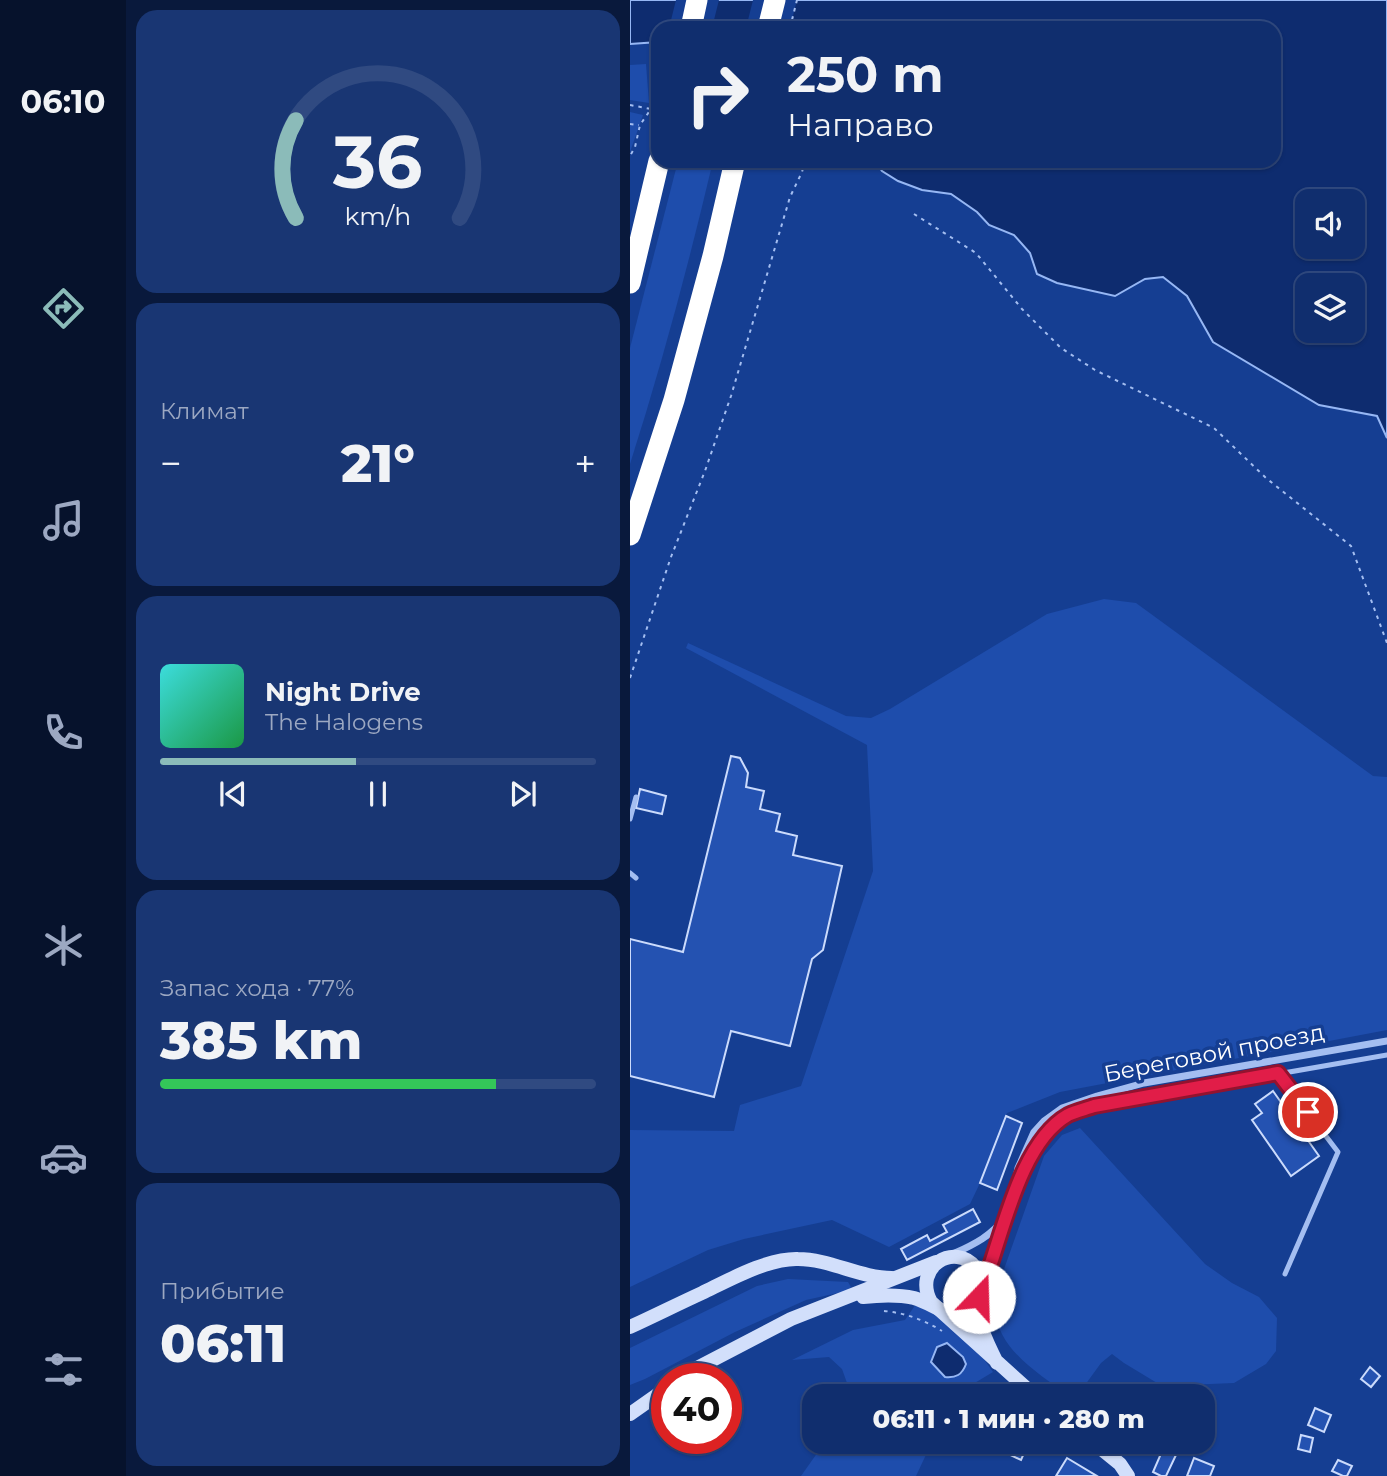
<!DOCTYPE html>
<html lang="ru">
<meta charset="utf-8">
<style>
:root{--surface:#102e6e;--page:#193673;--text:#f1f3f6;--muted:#9ca8c2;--line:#304a81;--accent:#8bbbb9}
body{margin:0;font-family:Montserrat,sans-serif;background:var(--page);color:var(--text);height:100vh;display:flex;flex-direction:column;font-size:26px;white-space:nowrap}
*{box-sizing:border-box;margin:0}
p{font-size:23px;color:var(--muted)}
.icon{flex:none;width:38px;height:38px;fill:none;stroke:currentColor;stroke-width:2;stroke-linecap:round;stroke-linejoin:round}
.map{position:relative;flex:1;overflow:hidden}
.side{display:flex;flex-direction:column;gap:10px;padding:10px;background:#09193c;width:504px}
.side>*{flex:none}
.hud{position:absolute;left:21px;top:21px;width:630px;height:147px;border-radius:21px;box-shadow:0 2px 5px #0004,0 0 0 2px var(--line);background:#102e6e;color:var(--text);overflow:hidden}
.buttons{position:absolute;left:665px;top:189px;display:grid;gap:14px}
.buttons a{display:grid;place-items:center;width:70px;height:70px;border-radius:14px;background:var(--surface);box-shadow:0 2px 5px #0004,0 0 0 2px var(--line);font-size:35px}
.speed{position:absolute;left:21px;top:1363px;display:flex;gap:14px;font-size:35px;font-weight:700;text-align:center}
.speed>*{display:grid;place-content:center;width:91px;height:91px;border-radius:50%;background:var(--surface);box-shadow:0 2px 5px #0004,0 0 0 2px var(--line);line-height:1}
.speed .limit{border:10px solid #d22;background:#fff;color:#111}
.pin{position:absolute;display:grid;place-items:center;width:60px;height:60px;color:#fff;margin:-30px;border:4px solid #fff;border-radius:50%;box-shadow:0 2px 7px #0007}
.me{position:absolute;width:77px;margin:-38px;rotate:21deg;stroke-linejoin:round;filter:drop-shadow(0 0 5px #0008)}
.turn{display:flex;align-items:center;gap:24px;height:147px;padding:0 21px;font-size:32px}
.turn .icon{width:91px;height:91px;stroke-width:2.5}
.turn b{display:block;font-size:49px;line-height:60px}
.big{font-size:52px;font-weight:800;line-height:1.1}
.side .card{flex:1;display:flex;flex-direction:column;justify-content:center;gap:10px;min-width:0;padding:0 24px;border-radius:21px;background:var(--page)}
.side .dial{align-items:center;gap:0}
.dial svg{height:182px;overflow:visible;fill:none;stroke:var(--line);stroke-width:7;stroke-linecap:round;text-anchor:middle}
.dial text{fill:var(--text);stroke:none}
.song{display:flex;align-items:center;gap:21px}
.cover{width:84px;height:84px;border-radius:10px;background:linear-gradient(135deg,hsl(180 70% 55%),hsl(140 70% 35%))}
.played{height:7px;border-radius:4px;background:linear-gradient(90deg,var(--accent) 45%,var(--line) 45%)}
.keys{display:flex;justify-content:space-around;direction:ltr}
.heat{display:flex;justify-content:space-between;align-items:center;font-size:38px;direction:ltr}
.charge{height:10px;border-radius:5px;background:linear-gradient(90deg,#34c759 77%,var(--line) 0)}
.trip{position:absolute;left:172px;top:1384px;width:413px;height:70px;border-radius:21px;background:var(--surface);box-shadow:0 2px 5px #0004,0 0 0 2px var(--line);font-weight:800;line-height:70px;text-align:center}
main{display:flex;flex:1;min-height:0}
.tab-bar{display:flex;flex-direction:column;width:126px;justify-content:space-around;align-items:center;background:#06122c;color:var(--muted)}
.tab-bar .icon{width:49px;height:49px}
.tab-bar .active{color:var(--accent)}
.tab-bar b{font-size:32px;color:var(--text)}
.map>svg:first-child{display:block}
</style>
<main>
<nav class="tab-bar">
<b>06:10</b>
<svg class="icon active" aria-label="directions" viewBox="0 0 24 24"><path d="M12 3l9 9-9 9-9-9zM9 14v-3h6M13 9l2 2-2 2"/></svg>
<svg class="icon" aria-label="music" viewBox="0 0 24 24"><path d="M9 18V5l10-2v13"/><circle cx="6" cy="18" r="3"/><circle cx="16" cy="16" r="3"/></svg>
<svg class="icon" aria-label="phone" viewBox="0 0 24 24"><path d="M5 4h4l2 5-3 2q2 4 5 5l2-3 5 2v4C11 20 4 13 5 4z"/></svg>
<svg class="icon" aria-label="climate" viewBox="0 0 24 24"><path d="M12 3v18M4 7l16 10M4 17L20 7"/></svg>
<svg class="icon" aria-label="car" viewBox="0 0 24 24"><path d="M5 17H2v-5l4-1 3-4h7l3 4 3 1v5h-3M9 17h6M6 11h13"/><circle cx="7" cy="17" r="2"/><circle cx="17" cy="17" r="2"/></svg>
<svg class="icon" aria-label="filters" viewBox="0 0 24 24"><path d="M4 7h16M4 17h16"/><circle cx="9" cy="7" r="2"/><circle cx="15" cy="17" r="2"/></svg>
</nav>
<section class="side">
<div class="card dial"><svg viewBox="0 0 100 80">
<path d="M14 69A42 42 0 1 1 86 69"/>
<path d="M14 69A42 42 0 0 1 14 26" stroke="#8bbbb9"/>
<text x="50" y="56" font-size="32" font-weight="700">36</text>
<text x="50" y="72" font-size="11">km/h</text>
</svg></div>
<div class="card"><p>Климат</p>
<div class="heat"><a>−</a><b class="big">21°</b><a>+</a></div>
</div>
<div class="card">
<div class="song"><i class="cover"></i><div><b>Night Drive</b><p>The Halogens</p></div></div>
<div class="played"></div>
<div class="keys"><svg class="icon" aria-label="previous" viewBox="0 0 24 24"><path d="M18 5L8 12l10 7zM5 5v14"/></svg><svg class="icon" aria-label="pause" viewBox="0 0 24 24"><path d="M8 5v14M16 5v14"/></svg><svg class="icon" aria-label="next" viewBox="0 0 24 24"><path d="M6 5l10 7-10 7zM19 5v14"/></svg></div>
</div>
<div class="card"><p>Запас хода · 77%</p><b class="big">385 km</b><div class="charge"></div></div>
<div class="card"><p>Прибытие</p><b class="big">06:11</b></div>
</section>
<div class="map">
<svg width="757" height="1476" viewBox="0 0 757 1476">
<rect width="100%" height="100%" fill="#153e92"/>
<g fill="#1e4dac" fill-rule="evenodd">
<path d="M16,64L19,103L0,100V65Z"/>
<path d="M0,112L13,115L0,152Z"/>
<path d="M48,161H83C59,263 32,364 0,464V348Z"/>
<path d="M474,599L506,603L743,776L757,777V1030L430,1092L377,1113L350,1183L340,1204L259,1247L202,1220L114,1239L78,1250L0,1287V1130L104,1131L110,1105L171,1086L243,871L237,745L56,648L58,643L216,716L241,718L260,709L417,614Z"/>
<path d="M450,1128L575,1264L602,1283L629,1297L647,1318L646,1351L636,1364L604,1383L532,1386L494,1363L482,1354L471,1363L447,1396H439C411,1375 369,1351 365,1311C365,1304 366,1296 367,1289L414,1156L432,1135Z"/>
<path d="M158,1279L218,1282L221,1287L217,1291L176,1300L105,1332L15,1379L0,1385V1348L127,1286Z"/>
<path d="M286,1304L308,1315L344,1345L363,1372L323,1396H220L221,1394L212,1369L199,1357L162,1360L223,1330L275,1320ZM317,1343L333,1357V1372L325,1377H315Z"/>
<path d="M195,1442H302L286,1476H171Z"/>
</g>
<g fill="#0e2c6f" stroke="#96b7f4" stroke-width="2" fill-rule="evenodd">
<path d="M0,0H757V438L747,416L689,405L583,342L557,296L533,277L515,279L485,296L427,283L407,274L400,253L384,235L359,225L347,212L321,194L292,190L268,181L252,171L245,161H644V28H28V42L0,44ZM677,201H723V247H677ZM677,285H723V331H677Z"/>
<path d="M317,1343L333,1357L336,1364C332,1375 326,1378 315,1377L301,1362L307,1347Z"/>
</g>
<g fill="#153e92">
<path d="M46,0H89L82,28H39Z"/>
<path d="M123,0H167L160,28H116Z"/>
</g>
<g fill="#2452b1" stroke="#cbdbfc" stroke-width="2">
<path d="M101,756L110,758L118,773L116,787L134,791L130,809L150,814L146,831L167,836L163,855L212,866L193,950L182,959L160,1046L101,1031L84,1097L0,1076V939L53,952Z"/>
<path d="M10,789L36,796L32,814L6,808Z"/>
<path d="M643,1091L689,1156L661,1176L622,1120L632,1113L625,1104Z"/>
<path d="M376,1116L392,1123L367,1190L350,1183Z"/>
<path d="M343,1209L350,1222L277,1260L271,1249L297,1235L300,1241L317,1232L313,1225Z"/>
<path d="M740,1367L750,1376L741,1387L731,1379Z"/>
<path d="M685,1408L701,1415L694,1432L678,1425Z"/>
<path d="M671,1435L683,1438L680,1452L668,1449Z"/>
<path d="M374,1442L395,1451L391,1460L370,1450Z"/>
<path d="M414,1442H425L426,1443L420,1452L411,1446Z"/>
<path d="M533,1449L546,1455L536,1476H531L523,1472Z"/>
<path d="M437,1458L467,1476H426Z"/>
<path d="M564,1458L584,1466L580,1476H557Z"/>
<path d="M708,1460L722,1466L717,1476H713L702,1471Z"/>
</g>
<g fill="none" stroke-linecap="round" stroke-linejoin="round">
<g stroke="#a4bef1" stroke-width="2" stroke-dasharray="3.5 5" stroke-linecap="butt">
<path d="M160,28L167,0"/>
<path d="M0,105L21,109L10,125L5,147L0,156"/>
<path d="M0,124L9,125"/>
<path d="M284,214L346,253L392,309L431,348L465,370L584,428L636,478L721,546L757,643"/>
<path d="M0,678L41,557L75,471L101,396L160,197L172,172L174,164L156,161"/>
<path d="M254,1311C276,1313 294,1320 312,1331"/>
</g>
<g stroke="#a4bef1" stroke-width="5">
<path d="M0,819L6,797"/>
<path d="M0,873L6,878"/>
<path d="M648,1073L708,1152L655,1274"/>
<path d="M386,1185C400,1160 412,1132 437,1116C445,1112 455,1109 464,1106L757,1055"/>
</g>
<g stroke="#a4bef1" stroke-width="7">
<path d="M325,1253C343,1245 363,1235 374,1218"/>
<path d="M355,1282L380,1208L388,1168L404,1132L414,1121L432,1108L467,1096L514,1083L757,1041"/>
</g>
<g stroke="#d2dffb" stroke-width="14">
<path d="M233,1297C250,1295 267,1294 284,1298C309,1305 333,1333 350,1294"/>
<path d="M0,1327C24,1316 48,1304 72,1293C99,1280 138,1258 168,1259C200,1259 230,1278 262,1278"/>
<path d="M367,1363C361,1350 353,1336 350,1322C347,1304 359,1284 346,1268C325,1241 282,1267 301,1302L405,1396"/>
<path d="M46,1379L161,1319L306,1262"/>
<path d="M0,1414L37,1388"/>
<path d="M463,1442L490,1464L498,1476"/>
</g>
<g stroke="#fff" stroke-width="21">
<path d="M61,28L67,0"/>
<path d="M138,28L145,0"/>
<path d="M0,283L29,161"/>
<path d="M0,535L44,400L83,256L105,161"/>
</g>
</g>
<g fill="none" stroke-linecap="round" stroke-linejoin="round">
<defs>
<path id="route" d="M349,1297C371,1245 387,1144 438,1115C446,1111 456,1109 464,1106L648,1073L678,1112"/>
</defs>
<use href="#route" stroke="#92132f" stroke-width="18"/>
<use href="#route" stroke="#e11d48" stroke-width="12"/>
</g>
<g text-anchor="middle" stroke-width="7" stroke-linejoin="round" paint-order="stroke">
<g font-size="23" fill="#fff" stroke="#153e92">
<text transform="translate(584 1053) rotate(-11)" y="8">Береговой проезд</text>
</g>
</g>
</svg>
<div class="buttons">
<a><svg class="icon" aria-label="sound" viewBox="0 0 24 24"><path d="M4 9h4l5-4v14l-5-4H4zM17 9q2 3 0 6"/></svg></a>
<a><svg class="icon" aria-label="layers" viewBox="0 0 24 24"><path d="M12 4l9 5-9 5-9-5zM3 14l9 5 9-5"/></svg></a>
</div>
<div class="speed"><div class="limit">40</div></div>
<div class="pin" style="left:678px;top:1112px;background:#d93025"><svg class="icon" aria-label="arrive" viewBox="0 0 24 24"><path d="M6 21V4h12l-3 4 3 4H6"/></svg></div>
<svg class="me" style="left:349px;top:1297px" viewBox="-20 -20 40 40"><circle r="19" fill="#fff"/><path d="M0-13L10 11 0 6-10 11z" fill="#e11d48"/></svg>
<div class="trip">06:11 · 1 мин · 280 m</div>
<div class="hud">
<div class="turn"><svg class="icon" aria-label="right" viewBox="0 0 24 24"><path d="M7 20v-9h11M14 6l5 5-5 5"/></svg><div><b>250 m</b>Направо</div></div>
</div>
</div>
</main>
